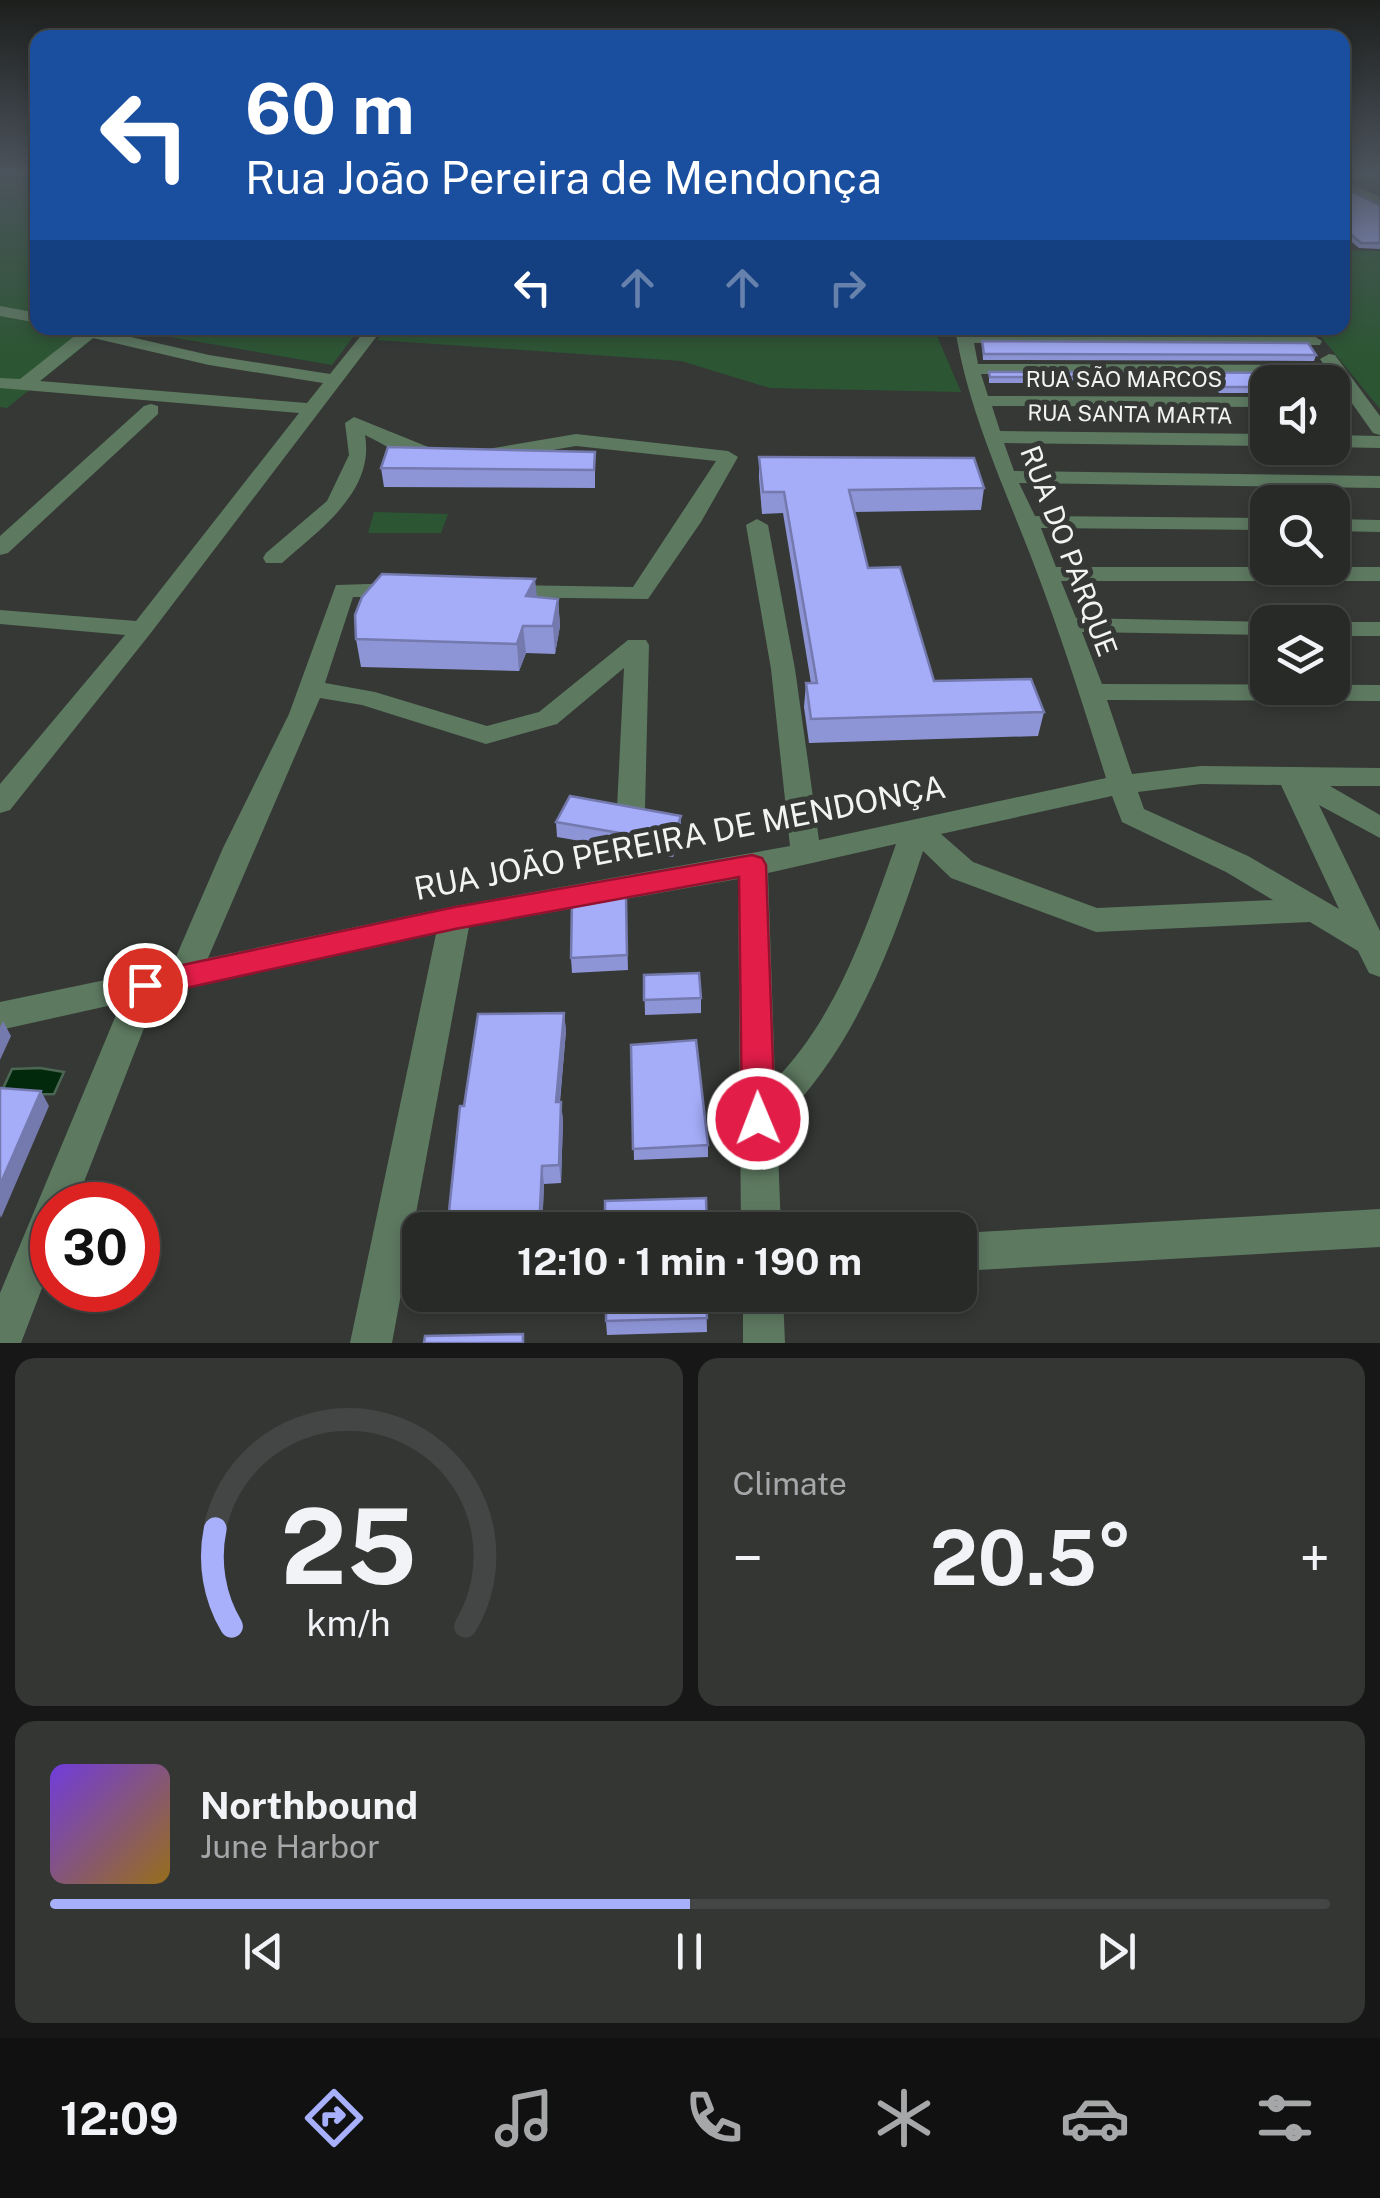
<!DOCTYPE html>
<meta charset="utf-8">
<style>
:root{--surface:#282a28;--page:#343634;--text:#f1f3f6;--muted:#a5a7a8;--line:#444645;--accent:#a8b0fc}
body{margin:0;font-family:"Public Sans",sans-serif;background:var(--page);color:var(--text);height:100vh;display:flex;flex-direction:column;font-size:38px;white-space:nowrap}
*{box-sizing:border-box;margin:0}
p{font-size:32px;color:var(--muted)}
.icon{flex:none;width:55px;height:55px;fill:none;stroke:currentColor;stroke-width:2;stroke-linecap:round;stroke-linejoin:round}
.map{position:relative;height:1343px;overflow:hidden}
.side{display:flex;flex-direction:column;gap:15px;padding:15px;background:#161716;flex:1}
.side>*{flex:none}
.guide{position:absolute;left:30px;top:30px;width:1320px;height:305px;border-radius:20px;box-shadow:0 5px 15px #0003,0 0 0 2px var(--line);background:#1a4fa0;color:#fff;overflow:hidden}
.fabs{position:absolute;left:1250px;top:365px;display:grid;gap:20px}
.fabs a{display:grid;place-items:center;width:100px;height:100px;border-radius:20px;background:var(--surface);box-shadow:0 5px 15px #0003,0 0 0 2px var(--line);font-size:50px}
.speed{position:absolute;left:30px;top:1182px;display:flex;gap:20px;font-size:50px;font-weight:700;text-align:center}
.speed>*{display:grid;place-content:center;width:130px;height:130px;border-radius:50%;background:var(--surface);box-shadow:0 5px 15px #0003,0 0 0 2px var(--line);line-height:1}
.speed .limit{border:15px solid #d22;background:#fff;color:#111}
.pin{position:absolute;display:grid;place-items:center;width:85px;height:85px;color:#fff;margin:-42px;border:5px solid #fff;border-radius:50%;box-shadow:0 2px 10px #0007}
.me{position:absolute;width:110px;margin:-55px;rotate:359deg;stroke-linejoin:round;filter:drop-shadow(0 0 8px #0008)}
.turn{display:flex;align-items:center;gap:35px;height:210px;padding:0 50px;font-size:45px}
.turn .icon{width:130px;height:130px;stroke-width:2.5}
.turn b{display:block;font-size:70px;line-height:85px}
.lanes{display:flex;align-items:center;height:95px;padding:0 50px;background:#0003;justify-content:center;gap:50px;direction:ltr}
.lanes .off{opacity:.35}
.big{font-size:75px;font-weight:700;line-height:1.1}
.side .widget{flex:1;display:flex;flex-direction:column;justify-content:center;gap:15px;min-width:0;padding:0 35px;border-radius:20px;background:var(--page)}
.side .dial{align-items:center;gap:0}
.dial svg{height:260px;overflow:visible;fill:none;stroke:var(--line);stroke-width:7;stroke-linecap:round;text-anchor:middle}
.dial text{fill:var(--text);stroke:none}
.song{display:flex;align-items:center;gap:30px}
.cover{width:120px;height:120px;border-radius:15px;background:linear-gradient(135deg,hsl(260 70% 55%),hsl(40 70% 35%))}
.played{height:10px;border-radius:5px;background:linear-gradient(90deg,var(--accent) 50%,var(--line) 50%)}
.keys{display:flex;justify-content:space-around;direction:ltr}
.heat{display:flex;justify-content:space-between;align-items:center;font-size:55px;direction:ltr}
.side .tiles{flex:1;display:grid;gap:15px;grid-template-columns:1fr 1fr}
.widget:last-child{grid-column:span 2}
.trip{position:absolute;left:402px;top:1212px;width:575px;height:100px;border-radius:20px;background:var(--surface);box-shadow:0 5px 15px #0003,0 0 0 2px var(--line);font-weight:700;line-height:100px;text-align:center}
.tab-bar{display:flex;height:160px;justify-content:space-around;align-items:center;background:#101110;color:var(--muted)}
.tab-bar .icon{width:70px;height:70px}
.tab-bar .current{color:var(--accent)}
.tab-bar b{font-size:45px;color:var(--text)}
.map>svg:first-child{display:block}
</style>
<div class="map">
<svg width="1380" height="1343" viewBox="0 0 1380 1343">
<rect width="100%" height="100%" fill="#353835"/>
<g fill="#2c5633">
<path d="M0,172H37L38,328H106L7,408L0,407Z"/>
<path d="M1343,250L1380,251V409L1314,328H1342Z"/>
<path d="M118,328H360L332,365Z"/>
<path d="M388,328H774L841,337L935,331L961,392L770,388L681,361L377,340Z"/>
<path d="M374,512L448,514L441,533H368Z"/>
</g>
<path fill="#03290d" stroke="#4b6652" stroke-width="2.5" d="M40,1068L64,1072L54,1094L0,1095L12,1069Z"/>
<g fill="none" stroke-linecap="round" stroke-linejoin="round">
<g fill="#5d7960" fill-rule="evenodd">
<path d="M1342,180L1380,197V206L1342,189Z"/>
<path d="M0,306L38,313V323L0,316Z"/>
<path d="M64,328H92L209,355L330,374L367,328H383L150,634L10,810L0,813V784L125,635L0,624V610L136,621L299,413L0,388V378L20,379L77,334ZM93,338L209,365L323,383L307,403L40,381Z"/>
<path d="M955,328H971L972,333L1314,336L1322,341L1320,345L974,343L978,364L1324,365L1320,359L1329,354L1335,355L1380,416V435L1373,433L1332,375L981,374L988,396L1268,397V407L992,406L1000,431L1268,434V446L1004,443L1014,471L1380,476V488L1019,483L1035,516L1268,518V530L1041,528L1056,567H1380V581H1061L1076,618L1275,622H1268V635L1082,632L1102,684L1380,685V701L1107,700L1132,774L1201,766L1380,768V786H1330L1380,815V838L1319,805L1380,931V977L1369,973L1358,951L1310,922L1096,932L951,878L923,851C891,950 853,1051 777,1124L781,1230H741L738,879L469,927L392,1343H350L436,934L157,995L75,1205H52V1262L21,1343H0V1293L121,1003L0,1030V1002L172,966L223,848L289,714L336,585L400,583L411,590L400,597H353L325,683L375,692L487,726L539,712L628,640H646L649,645L645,808L641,815H621L617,808L624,668L557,724L486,744L362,705L320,698L208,958L455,906L790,846L771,669L746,525L757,519L768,525L795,669L819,840L1106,778C1079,692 1052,607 1018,524C992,459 966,397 955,328ZM1201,784L1281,785L1339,909L1248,856L1144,809L1138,792ZM1112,796L1122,822L1226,872L1273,900L1097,908L973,862L941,834ZM896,844C867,926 837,1017 775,1080L768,873Z"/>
<path d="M151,404L158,406V414L8,553L0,555V536L144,406Z"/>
<path d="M354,417L448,455C426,473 388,446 365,435C375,492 319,530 282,563H266L263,558L266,553L327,501L349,455L345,423Z"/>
<path d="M576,434L728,451L738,457L701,522L648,599L497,597L494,592L505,585L633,587L716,461L576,446L488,461L478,455L488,449Z"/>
<path d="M1332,435L1380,436V448L1332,447Z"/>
<path d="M1332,519L1380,520V532L1332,531Z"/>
<path d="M1329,622H1380V636H1332V622Z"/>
<path d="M1380,1209V1247L960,1271V1233Z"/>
<path d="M743,1295H783L785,1343H743Z"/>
</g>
</g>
<g fill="#8e95d6">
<path d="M1342,187L1380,205V249L1359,248L1342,234Z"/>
<path d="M979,328H1292L1291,332L979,329Z"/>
<path d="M982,341L1316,355L1314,361L983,360Z"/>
<path d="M989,372L1332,373L1347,394L1345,399L1332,400V382H1268V393H1219L1212,383H989Z"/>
<path d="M595,452V488L384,487L381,468Z"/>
<path d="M759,457L984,488L981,510L854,512L868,568L934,681L1044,712L1038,736L809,743L804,707L806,683H811L783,513L762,514L759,478Z"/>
<path d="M537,597L558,599L560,626L555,654L526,653L519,671L361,667L356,639Z"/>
<path d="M681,816V831L673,857L557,837L556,822Z"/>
<path d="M626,897L628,970L572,973L571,958Z"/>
<path d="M644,975L701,998V1013L645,1015Z"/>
<path d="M564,1013L566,1031L560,1102L563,1120L561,1183L544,1184L542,1230H447L464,1106Z"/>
<path d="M631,1045L708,1145V1157L634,1160Z"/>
<path d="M706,1295L707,1332L607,1335L606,1321Z"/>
</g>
<g fill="#7479ae">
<path d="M535,579L538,606L526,596Z"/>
<path d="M558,599L560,626L555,654L553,626Z"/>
<path d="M523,626L526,653L519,671L517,644Z"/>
<path d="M681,816V831L673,857L672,842Z"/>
<path d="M564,1013L566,1031L558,1120L556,1102Z"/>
<path d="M3,1021L11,1036L0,1060V1027Z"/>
<path d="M41,1091L49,1106L1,1218L0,1215V1185Z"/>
<path d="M561,1102L563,1120L561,1183L559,1165Z"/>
<path d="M542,1166L544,1184L542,1230H539Z"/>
</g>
<g fill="#a5adf9" stroke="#7479ae" stroke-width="2.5">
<path d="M1342,187L1380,205V243H1361L1342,227Z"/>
<path d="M982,341L1308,343L1316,355L984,354Z"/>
<path d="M989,372L1332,373L1347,394H1332V382H1268V387H1220L1213,377H990Z"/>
<path d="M388,447L595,452L594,470L381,468Z"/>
<path d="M759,457L974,458L984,488L849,490L868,568L900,567L934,681L1031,679L1044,712L811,719L806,683H817L784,492H763Z"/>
<path d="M382,574L535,579L526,596L558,599L553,626H523L517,644L356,639L355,615L362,597Z"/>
<path d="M570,796L681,816L672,842L556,822Z"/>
<path d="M626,897L627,955L571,958L572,900Z"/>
<path d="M699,973L701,998L644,1000V975Z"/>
<path d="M564,1013L556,1102H561L559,1165L542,1166L539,1230H447L460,1106H464L478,1014Z"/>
<path d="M696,1040L708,1145L633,1149L631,1045Z"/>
<path d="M0,1088L41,1091L0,1185Z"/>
<path d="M706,1198L707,1230H605V1201Z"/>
<path d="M606,1295H706L707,1318L606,1321Z"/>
<path d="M523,1334V1343H424L425,1336Z"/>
</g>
<linearGradient id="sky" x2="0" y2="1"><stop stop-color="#1d1f1d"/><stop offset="0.48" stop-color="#4b535c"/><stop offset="1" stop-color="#4b535c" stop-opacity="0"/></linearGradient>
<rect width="1380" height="360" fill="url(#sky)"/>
<path fill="#e11d48" stroke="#92132f" stroke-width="2.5" d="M752,855L762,858L766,865L775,1119L770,1129L758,1133L747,1129L742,1119L739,877L455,929L145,997L135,994L130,985L135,976L145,973L455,907Z"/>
<g text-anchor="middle" stroke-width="10" stroke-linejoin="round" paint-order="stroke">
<g font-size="22" fill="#f2f4f2" stroke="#353835">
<text x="1124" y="387">RUA SÃO MARCOS</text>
<text transform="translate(1130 414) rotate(1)" y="8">RUA SANTA MARTA</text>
</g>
<g font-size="28" fill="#f2f4f2" stroke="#353835">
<text transform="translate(1069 551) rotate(69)" y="10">RUA DO PARQUE</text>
</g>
<g font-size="32" fill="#f2f4f2" stroke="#353835">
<text transform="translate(680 838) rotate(-11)" y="11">RUA JOÃO PEREIRA DE MENDONÇA</text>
</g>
</g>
</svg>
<div class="fabs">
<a><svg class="icon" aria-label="sound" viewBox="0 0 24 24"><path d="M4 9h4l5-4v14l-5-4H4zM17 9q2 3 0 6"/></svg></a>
<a><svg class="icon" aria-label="search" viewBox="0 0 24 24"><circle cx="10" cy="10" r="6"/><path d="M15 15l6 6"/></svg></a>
<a><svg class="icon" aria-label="layers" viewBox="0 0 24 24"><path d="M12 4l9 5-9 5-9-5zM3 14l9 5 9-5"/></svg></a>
</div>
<div class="speed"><div class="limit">30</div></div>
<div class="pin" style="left:145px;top:985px;background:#d93025"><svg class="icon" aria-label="arrive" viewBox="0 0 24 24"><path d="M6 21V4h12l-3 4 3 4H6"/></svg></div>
<svg class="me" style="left:758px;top:1119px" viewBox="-20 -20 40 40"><circle r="17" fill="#e11d48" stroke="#fff" stroke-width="3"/><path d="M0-11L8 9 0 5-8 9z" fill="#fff"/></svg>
<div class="trip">12:10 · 1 min · 190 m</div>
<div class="guide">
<div class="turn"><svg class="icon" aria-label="left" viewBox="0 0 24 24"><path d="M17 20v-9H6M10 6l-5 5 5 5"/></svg><div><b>60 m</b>Rua João Pereira de Mendonça</div></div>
<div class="lanes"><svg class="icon" aria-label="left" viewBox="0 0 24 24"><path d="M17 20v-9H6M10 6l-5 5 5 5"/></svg><svg class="icon off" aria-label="ahead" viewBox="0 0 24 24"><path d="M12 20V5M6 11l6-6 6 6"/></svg><svg class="icon off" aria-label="ahead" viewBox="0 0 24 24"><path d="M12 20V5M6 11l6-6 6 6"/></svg><svg class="icon off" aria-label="right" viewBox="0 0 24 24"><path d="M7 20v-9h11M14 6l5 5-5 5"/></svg></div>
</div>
</div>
<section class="side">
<div class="tiles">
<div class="widget dial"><svg viewBox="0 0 100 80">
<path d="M14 69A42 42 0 1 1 86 69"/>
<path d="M14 69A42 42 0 0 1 9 39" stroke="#a8b0fc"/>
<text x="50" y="56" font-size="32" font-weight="700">25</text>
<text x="50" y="72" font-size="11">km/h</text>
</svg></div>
<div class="widget"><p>Climate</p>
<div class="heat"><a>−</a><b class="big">20.5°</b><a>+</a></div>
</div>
<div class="widget">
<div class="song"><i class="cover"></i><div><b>Northbound</b><p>June Harbor</p></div></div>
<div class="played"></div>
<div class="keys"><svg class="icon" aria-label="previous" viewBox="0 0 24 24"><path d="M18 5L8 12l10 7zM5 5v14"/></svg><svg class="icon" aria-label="pause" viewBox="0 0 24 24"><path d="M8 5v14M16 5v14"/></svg><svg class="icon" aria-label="next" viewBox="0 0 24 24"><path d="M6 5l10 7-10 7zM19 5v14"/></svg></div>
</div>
</div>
</section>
<nav class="tab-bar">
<b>12:09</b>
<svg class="icon current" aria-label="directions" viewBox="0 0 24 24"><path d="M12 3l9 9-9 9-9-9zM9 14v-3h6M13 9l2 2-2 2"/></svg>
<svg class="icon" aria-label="music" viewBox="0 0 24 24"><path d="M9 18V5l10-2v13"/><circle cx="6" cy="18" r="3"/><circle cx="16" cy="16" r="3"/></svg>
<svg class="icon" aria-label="phone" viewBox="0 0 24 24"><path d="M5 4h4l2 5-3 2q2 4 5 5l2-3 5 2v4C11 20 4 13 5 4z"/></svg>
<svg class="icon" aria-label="climate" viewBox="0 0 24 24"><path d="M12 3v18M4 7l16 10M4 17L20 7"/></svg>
<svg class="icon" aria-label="car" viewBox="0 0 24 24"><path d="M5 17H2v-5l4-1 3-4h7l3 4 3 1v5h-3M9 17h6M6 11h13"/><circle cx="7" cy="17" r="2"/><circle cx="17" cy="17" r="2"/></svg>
<svg class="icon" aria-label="filters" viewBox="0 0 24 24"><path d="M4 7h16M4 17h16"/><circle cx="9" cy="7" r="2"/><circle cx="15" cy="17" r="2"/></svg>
</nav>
